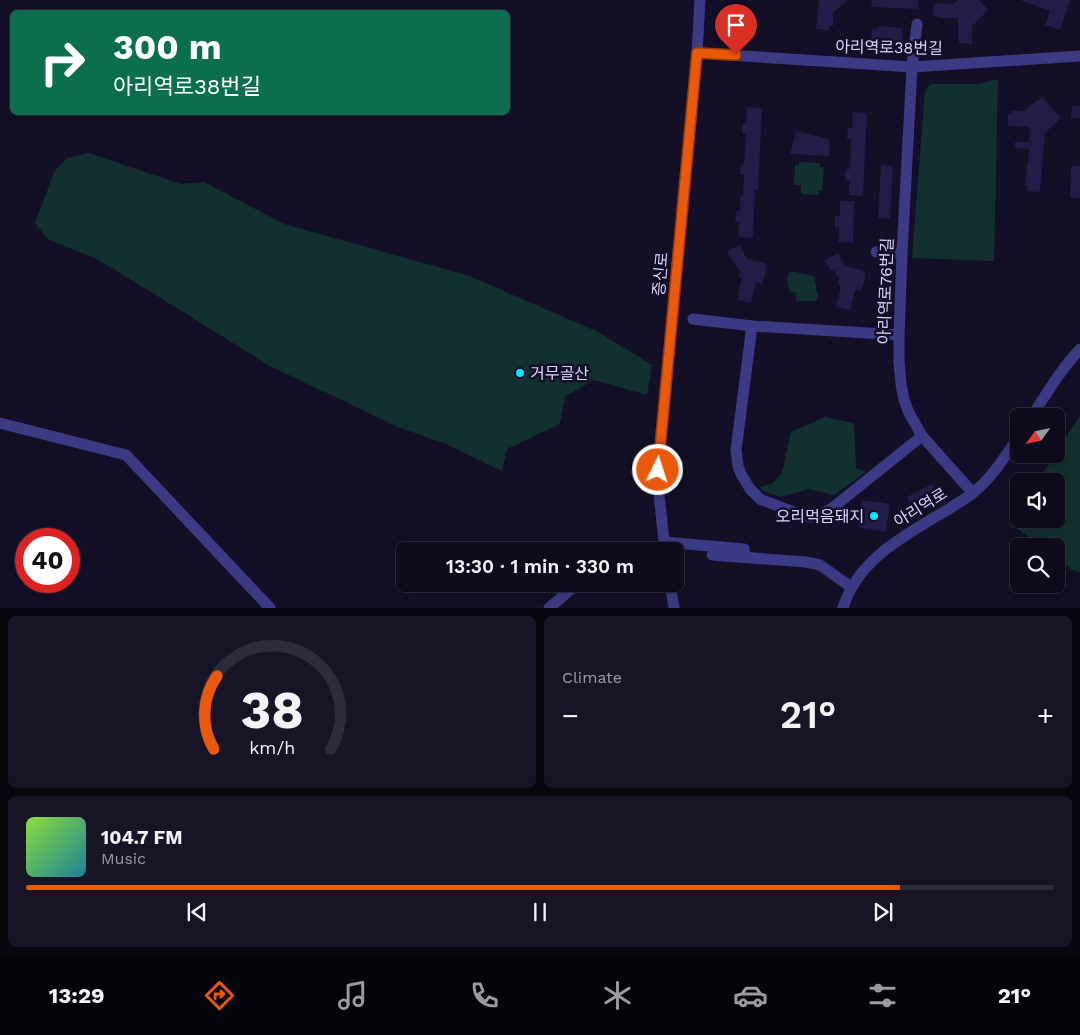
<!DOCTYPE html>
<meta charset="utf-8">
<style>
:root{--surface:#0e0b1c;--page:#171425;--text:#f1f3f6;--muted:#9b9ba3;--line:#2e2b3b;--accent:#ea580c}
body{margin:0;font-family:"Work Sans","Noto Sans KR",sans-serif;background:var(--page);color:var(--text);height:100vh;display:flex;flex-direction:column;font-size:19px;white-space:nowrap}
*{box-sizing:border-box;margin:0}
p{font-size:16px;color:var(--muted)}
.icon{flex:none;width:28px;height:28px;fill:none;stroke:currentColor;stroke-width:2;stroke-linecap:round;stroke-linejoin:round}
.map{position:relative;height:608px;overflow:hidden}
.side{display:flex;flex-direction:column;gap:8px;padding:8px;background:#08060f;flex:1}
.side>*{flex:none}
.guide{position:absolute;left:10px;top:10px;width:500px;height:105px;border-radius:8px;box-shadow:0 2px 12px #0003,0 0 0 1px var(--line);background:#0b6e4f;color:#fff;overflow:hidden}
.needle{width:32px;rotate:237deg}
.buttons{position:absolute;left:1010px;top:408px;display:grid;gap:10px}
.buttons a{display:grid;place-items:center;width:55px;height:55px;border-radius:8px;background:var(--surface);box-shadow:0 2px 12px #0003,0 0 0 1px var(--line);font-size:25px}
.speed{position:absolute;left:15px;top:528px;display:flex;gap:10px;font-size:25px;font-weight:700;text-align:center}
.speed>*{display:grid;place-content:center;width:65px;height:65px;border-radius:50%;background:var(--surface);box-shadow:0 2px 12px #0003,0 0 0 1px var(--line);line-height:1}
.speed .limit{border:8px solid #d22;background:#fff;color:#111}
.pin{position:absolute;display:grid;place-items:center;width:42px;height:42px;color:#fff;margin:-51px -21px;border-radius:50% 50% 50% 0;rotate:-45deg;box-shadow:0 0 5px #0007}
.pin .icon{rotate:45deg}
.me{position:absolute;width:55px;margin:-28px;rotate:4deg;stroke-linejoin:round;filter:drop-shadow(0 0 4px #0008)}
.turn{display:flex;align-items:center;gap:18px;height:105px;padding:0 20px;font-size:22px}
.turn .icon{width:65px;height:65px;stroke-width:2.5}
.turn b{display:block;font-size:35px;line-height:42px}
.big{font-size:38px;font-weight:600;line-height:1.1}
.side .widget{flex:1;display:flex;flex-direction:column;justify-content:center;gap:8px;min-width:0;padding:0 18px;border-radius:8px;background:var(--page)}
.side .dial{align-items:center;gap:0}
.dial svg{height:130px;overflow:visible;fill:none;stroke:var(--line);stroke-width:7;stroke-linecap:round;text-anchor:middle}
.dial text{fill:var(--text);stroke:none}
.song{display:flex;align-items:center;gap:15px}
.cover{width:60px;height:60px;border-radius:8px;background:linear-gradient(135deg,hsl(90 70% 55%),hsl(190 70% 35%))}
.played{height:5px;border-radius:2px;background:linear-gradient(90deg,var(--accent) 85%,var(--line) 85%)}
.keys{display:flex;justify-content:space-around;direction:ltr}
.heat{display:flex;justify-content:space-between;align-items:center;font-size:28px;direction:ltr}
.side .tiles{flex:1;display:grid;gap:8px;grid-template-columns:1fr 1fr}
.widget:last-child{grid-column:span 2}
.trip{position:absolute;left:396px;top:542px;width:288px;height:50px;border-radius:8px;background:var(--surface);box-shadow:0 2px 12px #0003,0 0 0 1px var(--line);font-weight:600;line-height:50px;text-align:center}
.tab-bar{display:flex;height:80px;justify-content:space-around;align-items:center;background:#06040b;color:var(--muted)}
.tab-bar .icon{width:35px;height:35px}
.tab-bar .current{color:var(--accent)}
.tab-bar b{font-size:22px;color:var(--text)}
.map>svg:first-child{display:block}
</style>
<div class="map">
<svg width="1080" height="608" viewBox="0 0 1080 608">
<rect width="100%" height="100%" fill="#130f26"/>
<g fill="#12302f">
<path d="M998,79L994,261L912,258L925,90L931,84H978Z"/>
<path d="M89,153L181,184L204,182L284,224L470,276L598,332L652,365L647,395L594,380L565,396L560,424L507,449L502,471L446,444L398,427L270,366L99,260L47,239L35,223L55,170L67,158Z"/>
<path d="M799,162L820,163V167H824L822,191H819V195L801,194V185H794L795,165H799Z"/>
<path d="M791,271L813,276L814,277L818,297L816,301H796V293L789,291C788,284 785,276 791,271Z"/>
<path d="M1080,415V572L1072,570L1056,558V546H1041L1012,525L1019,514V519H1056V481H1038Z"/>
<path d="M825,417L854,423L856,468L866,472L834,495L810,489L780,497L763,491L760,487L773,483L782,473L791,432Z"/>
</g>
<g fill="#241b47">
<path d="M819,0H848L833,13V26H829V30L816,29Z"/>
<path d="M872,0H919L918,9L871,7Z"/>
<path d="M958,0H979L988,9L984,13V14L972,26V44L959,43V40H958V18H937V16H933L934,3L954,4Z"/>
<path d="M1022,0H1070L1060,30L1045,25L1050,11L1022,1Z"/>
<path d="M877,26L903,28L902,42L871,40L872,29H877Z"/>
<path d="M1042,97L1061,118L1045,133L1040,192L1027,191L1028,186H1026V178L1027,164H1028L1029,149L1015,148V142H1029L1030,127L1008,126V114L1012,115V111H1024L1037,100L1038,101Z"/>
<path d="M1072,106H1080V118H1071Z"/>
<path d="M747,107L762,108L758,190H755L753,238L738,237L739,222H735L736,211H740V196H743L744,175H740L741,164H744L746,134H742L743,123H746Z"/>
<path d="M853,112L867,113L863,196L849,195V180H845L846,169H850L851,139H847L848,128H852Z"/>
<path d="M796,131L830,139L829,156L790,154Z"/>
<path d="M881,165L893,166L890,219L878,218Z"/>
<path d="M1071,166H1080V198H1070Z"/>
<path d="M840,201H854L853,243L838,242L839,227H835V216H840Z"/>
<path d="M740,245L747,259L766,263L765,267L767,268L762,284L756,282L751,303L737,300L742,278H739L740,271L734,262H733L727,251Z"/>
<path d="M838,253L845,266L865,271L864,275H866L861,291L855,290L850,310L836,307L841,286L838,285L839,279L833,270L831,271L825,260Z"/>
<path d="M932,484L937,492L931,502L914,511L907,497Z"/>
<path d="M862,500L890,504L886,532L858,528Z"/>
</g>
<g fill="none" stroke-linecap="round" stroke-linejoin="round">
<g stroke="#3d3a85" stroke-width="11">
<path d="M917,24L912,67L902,253L899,335V362L901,384L904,400L909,413L922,436L973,493"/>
<path d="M697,53L912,67L1080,56"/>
<path d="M876,252L902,253"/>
<path d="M693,319L752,326L899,335"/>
<path d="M752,326L736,450L738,466L741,474L750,489L760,499L804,516L811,517L817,516L831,509L922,436"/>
<path d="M1032,416C1047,393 1061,369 1080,349"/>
<path d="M0,423L126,455L270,608"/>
<path d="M664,542L744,549L745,557"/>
<path d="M665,551L658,484L659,456L697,53L700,0"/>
<path d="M712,555L806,562L820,565L851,587"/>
<path d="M670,584L674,608"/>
<path d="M549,608L570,590L580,584"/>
<path d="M843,608C858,557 910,533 952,507C959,502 967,498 974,492C993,477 1005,456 1019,436"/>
</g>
</g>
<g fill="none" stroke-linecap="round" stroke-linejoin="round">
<defs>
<path id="route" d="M658,470L697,53L736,55"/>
</defs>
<use href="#route" stroke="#983908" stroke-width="12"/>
<use href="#route" stroke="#ea580c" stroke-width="9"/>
</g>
<g fill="#00e5ff" stroke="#130f26" stroke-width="2">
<circle cx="520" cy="373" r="5"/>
<circle cx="874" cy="516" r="5"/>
</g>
<g text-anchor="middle" stroke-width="5" stroke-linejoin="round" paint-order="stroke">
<g font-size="16" fill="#d9d4ff" stroke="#130f26">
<text transform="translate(889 47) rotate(1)" y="6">아리역로38번길</text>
<text transform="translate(660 274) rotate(-85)" y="6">증신로</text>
<text transform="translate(885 291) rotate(-88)" y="6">아리역로76번길</text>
<text transform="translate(920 507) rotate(-32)" y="6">아리역로</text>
</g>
<g font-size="16" fill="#d9d4ff" stroke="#130f26" text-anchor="start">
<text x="530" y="379">거무골산</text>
<text x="864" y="522" text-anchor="end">오리먹음돼지</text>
</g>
</g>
</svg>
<div class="buttons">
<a><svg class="needle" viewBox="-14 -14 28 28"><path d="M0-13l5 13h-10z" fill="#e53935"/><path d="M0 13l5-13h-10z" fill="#9b9ba3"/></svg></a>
<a><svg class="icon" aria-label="sound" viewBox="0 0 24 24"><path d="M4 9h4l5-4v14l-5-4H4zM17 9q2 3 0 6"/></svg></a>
<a><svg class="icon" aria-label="search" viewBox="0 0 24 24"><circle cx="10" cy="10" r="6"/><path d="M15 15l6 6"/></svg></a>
</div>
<div class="speed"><div class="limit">40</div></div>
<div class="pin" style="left:736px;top:55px;background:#d93025"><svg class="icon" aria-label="arrive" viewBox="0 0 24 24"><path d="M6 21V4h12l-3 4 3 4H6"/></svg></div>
<svg class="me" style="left:658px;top:470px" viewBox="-20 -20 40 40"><circle r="17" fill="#ea580c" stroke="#fff" stroke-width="3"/><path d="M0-11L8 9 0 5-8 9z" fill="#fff"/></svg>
<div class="trip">13:30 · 1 min · 330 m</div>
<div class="guide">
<div class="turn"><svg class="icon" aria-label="right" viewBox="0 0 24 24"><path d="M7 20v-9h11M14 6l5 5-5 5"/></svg><div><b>300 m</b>아리역로38번길</div></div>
</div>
</div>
<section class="side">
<div class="tiles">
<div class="widget dial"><svg viewBox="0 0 100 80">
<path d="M14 69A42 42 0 1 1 86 69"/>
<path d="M14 69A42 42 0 0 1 16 24" stroke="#ea580c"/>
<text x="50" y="56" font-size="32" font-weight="700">38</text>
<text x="50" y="72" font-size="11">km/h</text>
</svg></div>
<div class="widget"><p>Climate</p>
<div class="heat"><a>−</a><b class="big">21°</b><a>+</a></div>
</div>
<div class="widget">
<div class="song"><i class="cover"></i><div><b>104.7 FM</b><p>Music</p></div></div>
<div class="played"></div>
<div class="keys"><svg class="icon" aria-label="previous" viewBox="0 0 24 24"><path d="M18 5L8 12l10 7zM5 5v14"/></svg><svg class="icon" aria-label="pause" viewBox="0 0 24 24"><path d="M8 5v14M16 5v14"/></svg><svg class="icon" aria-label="next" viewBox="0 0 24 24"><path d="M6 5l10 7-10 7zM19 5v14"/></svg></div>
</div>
</div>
</section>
<nav class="tab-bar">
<b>13:29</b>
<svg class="icon current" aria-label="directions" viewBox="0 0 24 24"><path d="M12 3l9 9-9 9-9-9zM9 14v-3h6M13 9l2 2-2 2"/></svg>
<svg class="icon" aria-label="music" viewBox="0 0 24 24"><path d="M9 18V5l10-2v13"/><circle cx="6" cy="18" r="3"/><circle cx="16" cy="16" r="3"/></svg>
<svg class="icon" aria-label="phone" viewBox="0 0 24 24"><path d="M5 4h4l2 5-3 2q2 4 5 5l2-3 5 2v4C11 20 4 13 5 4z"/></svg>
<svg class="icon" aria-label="climate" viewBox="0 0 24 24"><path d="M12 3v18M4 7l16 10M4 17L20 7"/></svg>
<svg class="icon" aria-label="car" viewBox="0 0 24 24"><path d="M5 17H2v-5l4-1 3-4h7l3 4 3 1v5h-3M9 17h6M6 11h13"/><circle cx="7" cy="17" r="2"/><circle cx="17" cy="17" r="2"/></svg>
<svg class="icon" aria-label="filters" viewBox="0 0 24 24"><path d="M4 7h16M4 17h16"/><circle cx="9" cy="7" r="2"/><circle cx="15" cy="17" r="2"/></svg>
<b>21°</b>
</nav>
